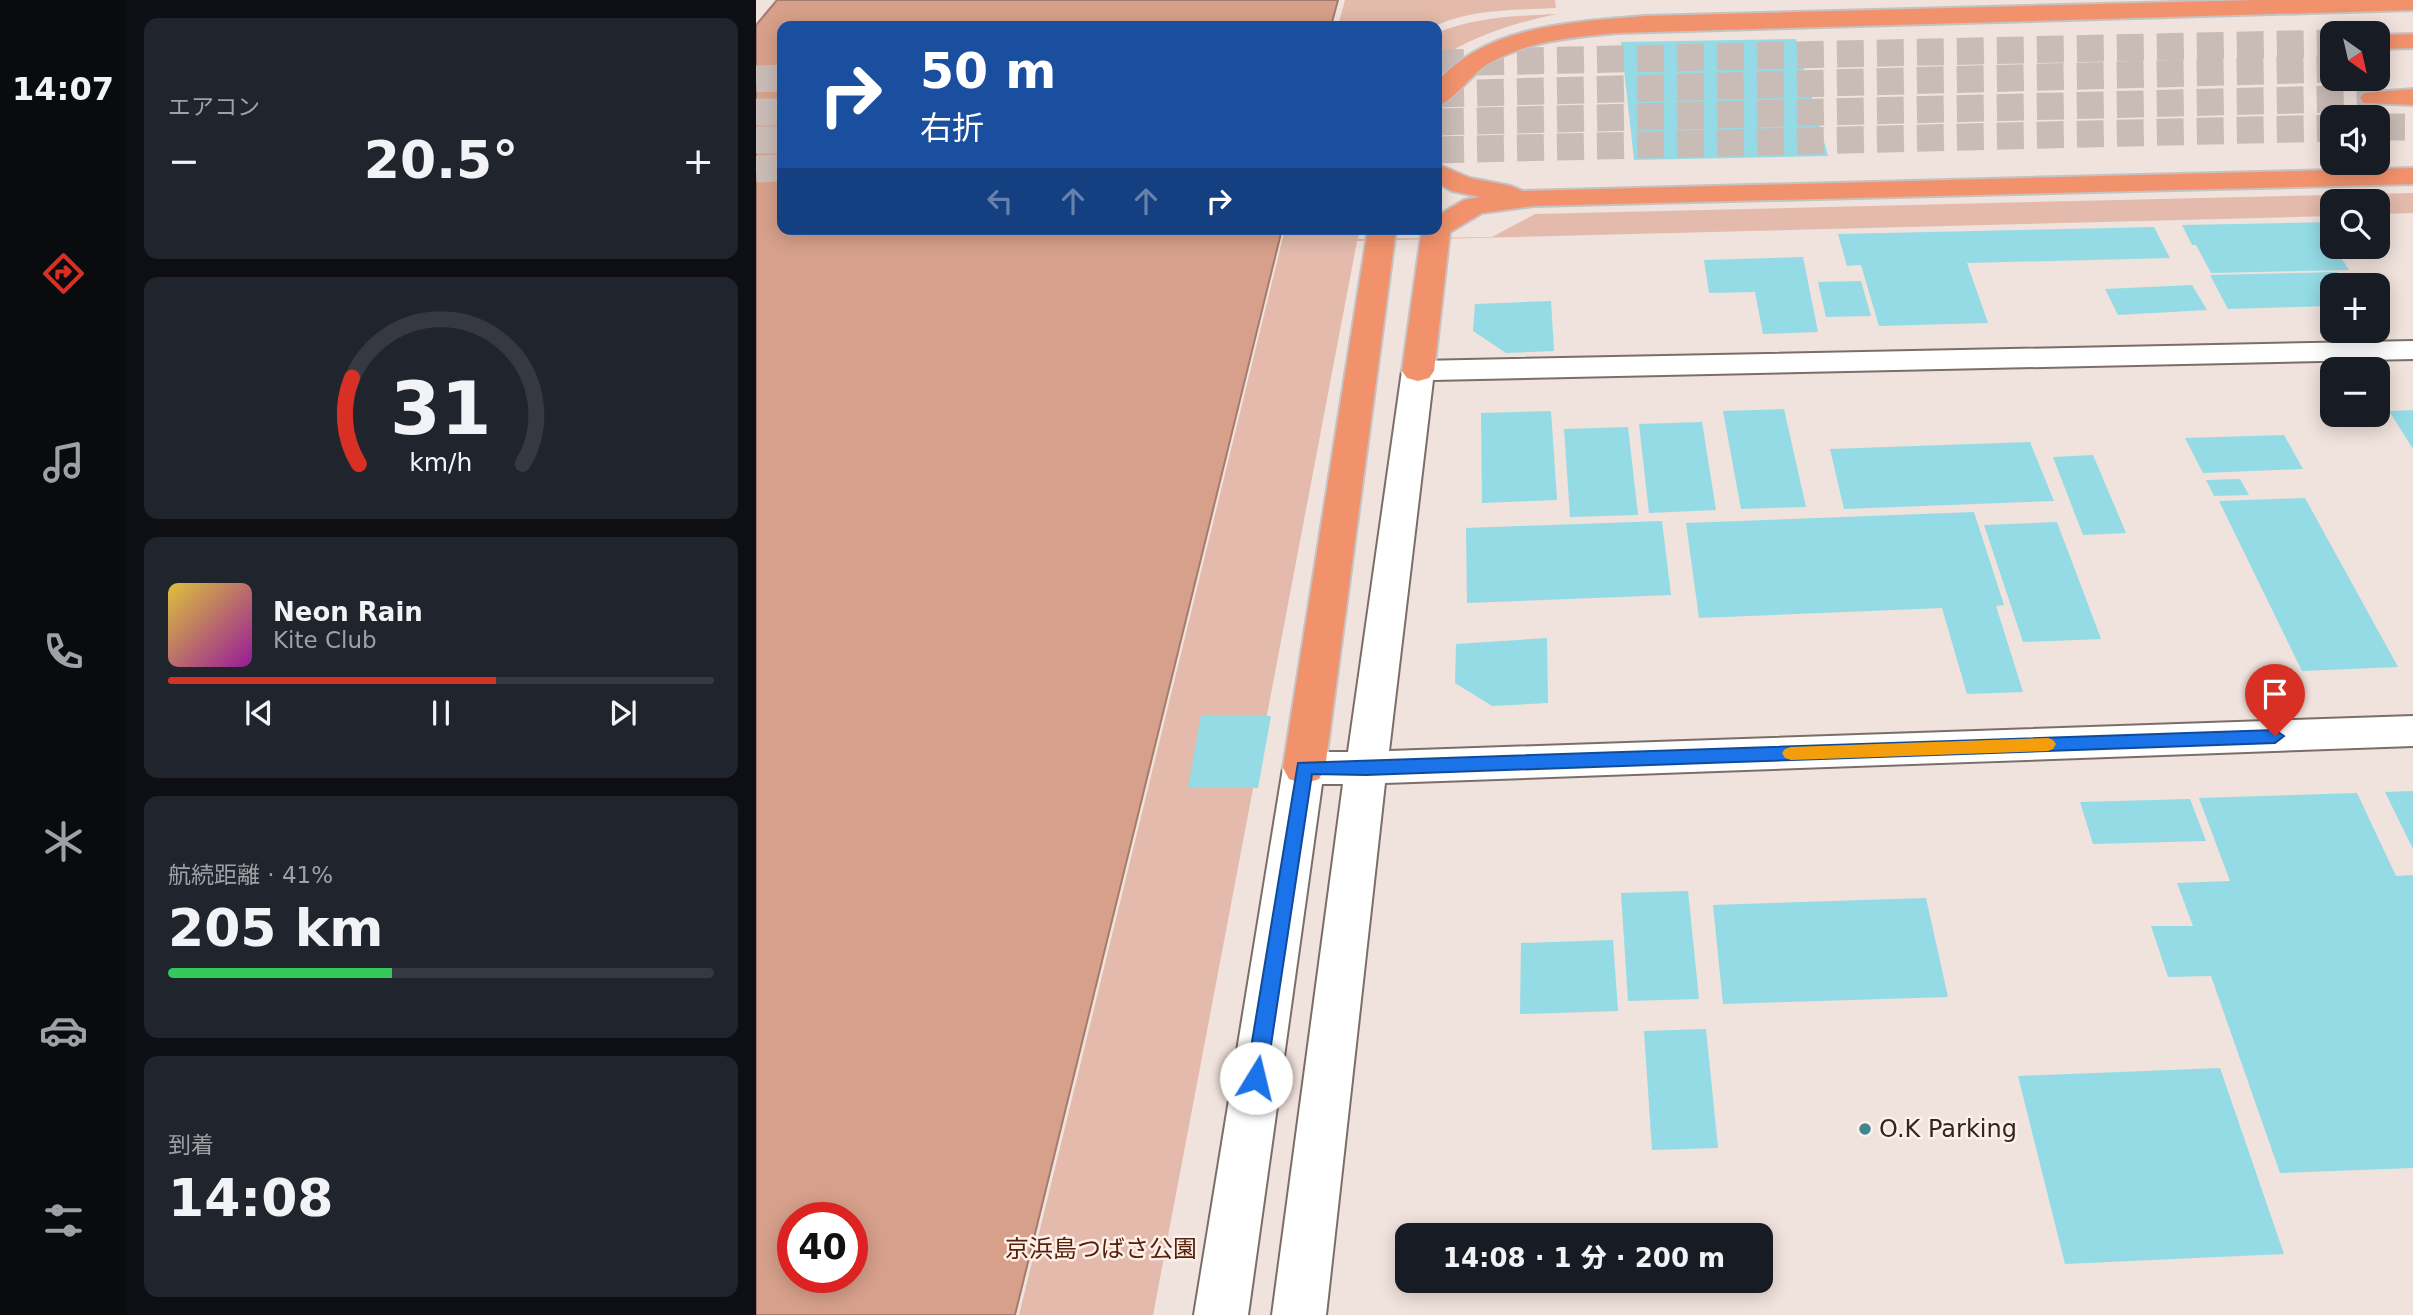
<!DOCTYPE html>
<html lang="ja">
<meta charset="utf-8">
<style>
:root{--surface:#171b24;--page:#20242c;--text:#f1f3f6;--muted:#9ea1a6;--line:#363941;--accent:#d93025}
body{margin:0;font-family:"DejaVu Sans","Noto Sans JP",sans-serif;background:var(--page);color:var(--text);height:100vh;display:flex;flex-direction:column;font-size:26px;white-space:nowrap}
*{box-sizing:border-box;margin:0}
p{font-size:23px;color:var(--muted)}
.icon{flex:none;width:38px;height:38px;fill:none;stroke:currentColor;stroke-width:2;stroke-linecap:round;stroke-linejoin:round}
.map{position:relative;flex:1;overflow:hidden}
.drawer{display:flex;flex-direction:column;gap:18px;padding:18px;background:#0d0f14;width:630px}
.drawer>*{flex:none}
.banner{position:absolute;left:21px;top:21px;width:665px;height:214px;border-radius:14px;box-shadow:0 4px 18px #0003;background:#1a4fa0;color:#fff;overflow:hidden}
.needle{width:46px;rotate:146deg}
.fabs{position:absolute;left:1564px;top:21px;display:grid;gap:14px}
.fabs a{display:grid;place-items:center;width:70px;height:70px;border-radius:14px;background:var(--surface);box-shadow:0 4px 18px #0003;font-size:35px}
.speed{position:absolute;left:21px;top:1202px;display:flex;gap:14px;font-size:35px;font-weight:700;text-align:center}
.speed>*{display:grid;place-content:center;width:91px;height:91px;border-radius:50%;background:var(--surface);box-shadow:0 4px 18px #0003;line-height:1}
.speed .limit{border:10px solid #d22;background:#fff;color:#111}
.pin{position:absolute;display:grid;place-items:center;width:60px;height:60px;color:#fff;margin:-72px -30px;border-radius:50% 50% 50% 0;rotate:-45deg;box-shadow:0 0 7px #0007}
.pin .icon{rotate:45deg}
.me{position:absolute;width:77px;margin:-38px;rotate:9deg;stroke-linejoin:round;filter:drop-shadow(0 0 5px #0008)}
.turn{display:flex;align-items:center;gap:24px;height:147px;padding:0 28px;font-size:32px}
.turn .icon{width:91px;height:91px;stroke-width:2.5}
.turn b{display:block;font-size:49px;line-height:60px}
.lanes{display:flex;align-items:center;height:66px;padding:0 28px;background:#0003;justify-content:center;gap:35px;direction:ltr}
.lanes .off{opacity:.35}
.big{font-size:52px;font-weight:800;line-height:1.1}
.drawer .widget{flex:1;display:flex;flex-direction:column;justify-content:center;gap:10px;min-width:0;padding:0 24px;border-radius:14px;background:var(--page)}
.drawer .dial{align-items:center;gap:0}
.dial svg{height:182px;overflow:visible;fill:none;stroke:var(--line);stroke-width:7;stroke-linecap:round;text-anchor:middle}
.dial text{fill:var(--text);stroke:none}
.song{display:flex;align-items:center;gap:21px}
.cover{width:84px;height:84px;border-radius:10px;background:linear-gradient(135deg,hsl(50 70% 55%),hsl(300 70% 35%))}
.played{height:7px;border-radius:4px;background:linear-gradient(90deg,var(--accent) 60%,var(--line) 60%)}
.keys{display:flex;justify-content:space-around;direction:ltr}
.heat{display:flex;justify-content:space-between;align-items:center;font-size:38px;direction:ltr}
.charge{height:10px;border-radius:5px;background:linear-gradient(90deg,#34c759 41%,var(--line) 0)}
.trip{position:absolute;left:639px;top:1223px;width:378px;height:70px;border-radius:14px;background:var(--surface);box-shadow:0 4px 18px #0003;font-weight:800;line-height:70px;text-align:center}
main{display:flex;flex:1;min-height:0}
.menu{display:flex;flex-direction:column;width:126px;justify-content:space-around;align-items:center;background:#090b0e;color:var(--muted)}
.menu .icon{width:49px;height:49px}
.menu .selected{color:var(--accent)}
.menu b{font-size:32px;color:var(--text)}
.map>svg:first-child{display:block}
</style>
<main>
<nav class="menu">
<b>14:07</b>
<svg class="icon selected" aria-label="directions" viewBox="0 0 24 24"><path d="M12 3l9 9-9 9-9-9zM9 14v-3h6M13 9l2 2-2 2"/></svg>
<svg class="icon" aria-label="music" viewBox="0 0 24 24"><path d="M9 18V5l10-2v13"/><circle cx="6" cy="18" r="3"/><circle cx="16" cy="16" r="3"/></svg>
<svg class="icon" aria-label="phone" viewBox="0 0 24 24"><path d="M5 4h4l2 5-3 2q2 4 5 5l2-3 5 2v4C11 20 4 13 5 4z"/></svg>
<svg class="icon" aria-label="climate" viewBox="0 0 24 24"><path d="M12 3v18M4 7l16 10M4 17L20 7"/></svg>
<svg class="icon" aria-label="car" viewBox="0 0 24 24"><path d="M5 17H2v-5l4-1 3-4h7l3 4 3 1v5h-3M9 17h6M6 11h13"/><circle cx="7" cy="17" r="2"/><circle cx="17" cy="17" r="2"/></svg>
<svg class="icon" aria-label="filters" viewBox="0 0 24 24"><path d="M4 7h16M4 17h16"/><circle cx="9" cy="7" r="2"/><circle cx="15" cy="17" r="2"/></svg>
</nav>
<section class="drawer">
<div class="widget"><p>エアコン</p>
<div class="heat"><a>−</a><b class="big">20.5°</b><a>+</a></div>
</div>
<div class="widget dial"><svg viewBox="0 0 100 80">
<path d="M14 69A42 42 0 1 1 86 69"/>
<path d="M14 69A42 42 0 0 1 11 31" stroke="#d93025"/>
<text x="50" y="56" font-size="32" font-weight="700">31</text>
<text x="50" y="72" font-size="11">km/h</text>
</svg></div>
<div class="widget">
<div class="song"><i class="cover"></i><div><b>Neon Rain</b><p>Kite Club</p></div></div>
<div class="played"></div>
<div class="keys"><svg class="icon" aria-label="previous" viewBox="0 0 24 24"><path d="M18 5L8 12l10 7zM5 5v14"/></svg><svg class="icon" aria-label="pause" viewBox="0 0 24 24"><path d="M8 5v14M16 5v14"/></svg><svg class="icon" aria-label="next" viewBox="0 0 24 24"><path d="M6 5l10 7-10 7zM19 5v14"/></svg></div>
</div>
<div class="widget"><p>航続距離 · 41%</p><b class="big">205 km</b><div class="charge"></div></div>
<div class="widget"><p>到着</p><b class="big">14:08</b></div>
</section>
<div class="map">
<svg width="1657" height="1315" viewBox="0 0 1657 1315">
<rect width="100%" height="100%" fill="#f0e2dc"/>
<g fill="#e3baab">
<path d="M589,0H799L800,8C761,10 714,9 679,26H582Z"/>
<path d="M801,14C757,23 719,36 681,59V33C718,17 761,16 801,14Z"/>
<path d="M1657,193V213L1622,214V201H1577V216L601,241L397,1315H263L529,229H604L602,239L736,237L779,214Z"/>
</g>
<path fill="#d7a08b" stroke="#a47b6c" stroke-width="2" fill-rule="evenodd" d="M21,0H582L575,26H26V229H526L259,1315H0V25ZM96,1218V1278H37V1218Z"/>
<g fill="#94dbe6">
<path d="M1040,39L1072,156L878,160L865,42Z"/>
<path d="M1577,222L1575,242L1593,270L1455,273L1440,245H1436L1426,225Z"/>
<path d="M1398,227L1414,258L1211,263L1232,323L1123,326L1105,265L1091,266L1082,234Z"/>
<path d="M1047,257L1062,332L1007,334L999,292L953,293L948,260Z"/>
<path d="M1581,272L1590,285H1577V306L1472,309L1454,275Z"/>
<path d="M1105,281L1115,316L1070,317L1062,282Z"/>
<path d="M1436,285L1451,310L1362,315L1349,289Z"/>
<path d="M795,301L798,351L750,353L717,331L719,304Z"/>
<path d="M1028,409L1050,507L985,509L967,411Z"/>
<path d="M1657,410V449L1633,411Z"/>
<path d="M795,411L801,500L726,503L725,413Z"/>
<path d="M946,422L960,510L893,513L883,424Z"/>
<path d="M872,427L882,515L814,517L808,429Z"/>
<path d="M1528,435L1547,469L1447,473L1429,438Z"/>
<path d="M1274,442L1298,501L1088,509L1074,449Z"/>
<path d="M1337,455L1370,533L1327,535L1297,457Z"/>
<path d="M1484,479L1493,495L1458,496L1450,480Z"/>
<path d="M1549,498L1642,667L1546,671L1463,501Z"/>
<path d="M1218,512L1248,605L1240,606L1267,692L1211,694L1186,608L943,618L930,523Z"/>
<path d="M906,521L915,595L711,603L710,528Z"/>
<path d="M1301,522L1345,639L1267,642L1228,525Z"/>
<path d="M791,638L792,703L736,706L699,683L700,644Z"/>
<path d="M445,715L515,716L502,788H432Z"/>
<path d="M1657,791V849L1629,792Z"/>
<path d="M1601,793L1640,876L1657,875V1168L1524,1173L1455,976L1412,977L1395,926H1437L1421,883L1474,881L1443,798Z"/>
<path d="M1434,799L1450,841L1337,844L1324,802Z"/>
<path d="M932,891L943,999L872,1001L865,893Z"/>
<path d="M1170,898L1192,997L967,1004L957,905Z"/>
<path d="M857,940L862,1011L764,1014L765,943Z"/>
<path d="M950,1029L962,1148L896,1150L888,1031Z"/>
<path d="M1464,1068L1528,1254L1309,1264L1262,1076Z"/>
</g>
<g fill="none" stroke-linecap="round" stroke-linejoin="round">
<g stroke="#c9bcb7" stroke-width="27" stroke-dasharray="27 13" stroke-linecap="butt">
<path d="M681,63L1577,43"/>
<path d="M0,79L26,78"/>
<path d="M681,94L1577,69"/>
<path d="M0,112H26"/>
<path d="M681,122L1617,98"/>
<path d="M1622,127H1657"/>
<path d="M0,140H26"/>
<path d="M681,150L1577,128"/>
<path d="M0,169L26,168"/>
</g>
<defs>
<path id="minor" d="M1657,341V359L677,380L633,751L1657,716V746L629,783L570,1315H516L587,784H566L492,1315H438L527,768L533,757L548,752H592L646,371L651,364L662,361Z"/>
<g id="highway">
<path d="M1500,0H1657V10L861,33C817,37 769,41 730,65C714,76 696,102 681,106V82C731,25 818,22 889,16Z"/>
<path d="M1657,34V48L1622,49V35Z"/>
<path d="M1657,89V105L1608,103L1604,98L1608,93Z"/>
<path d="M681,164L714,178L755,186L767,191L1657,168V184L778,206L726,213L694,232L678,371L673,378L662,381L651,378L646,371L666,229H681V216L708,200L724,197L696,191L681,183Z"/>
<path d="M612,229H640L569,768L563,779L548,784L533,779L527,768Z"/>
</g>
</defs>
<use href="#minor" stroke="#7b6e69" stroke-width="4"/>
<use href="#highway" stroke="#c4c2c2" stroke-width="4"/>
<use href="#minor" fill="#fff" fill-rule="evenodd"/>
<use href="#highway" fill="#f2926c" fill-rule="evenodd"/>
</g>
<path fill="#1a73e8" stroke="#114b97" stroke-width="2" d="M1519,730L1528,736L1519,743L610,775L556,774L510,1078L507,1084L500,1087L493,1084L490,1078L542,763Z"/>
<path fill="#f59e0b" d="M1292,738L1297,740L1300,744L1297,749L1292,751L1035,760L1029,758L1026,753L1029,749L1035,747Z"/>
<circle fill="#408691" stroke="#feefe9" stroke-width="2.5" cx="1109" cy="1129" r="7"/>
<g text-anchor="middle" stroke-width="5" stroke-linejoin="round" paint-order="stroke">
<g font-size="24" fill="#2c2624" stroke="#feefe9" text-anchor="start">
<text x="1123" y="1137">O.K Parking</text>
</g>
<g font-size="24" fill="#55220c" stroke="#feefe9">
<text x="345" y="1257">京浜島つばさ公園</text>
</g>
</g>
</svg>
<div class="fabs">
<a><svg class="needle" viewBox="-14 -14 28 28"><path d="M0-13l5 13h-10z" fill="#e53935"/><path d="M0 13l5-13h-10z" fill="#9ea1a6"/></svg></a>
<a><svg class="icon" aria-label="sound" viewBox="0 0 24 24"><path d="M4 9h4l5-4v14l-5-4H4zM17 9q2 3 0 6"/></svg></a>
<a><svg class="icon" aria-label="search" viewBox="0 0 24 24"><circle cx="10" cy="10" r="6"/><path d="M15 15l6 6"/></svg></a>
<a>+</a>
<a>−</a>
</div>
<div class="speed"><div class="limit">40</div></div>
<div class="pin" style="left:1519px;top:736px;background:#d93025"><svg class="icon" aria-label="arrive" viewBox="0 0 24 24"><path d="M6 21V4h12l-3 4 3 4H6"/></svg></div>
<svg class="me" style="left:500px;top:1078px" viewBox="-20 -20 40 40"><circle r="19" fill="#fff"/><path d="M0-13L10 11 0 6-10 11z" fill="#1a73e8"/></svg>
<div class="trip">14:08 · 1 分 · 200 m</div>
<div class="banner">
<div class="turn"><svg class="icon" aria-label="right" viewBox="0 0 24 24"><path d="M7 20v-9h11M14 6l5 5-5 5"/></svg><div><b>50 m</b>右折</div></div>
<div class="lanes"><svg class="icon off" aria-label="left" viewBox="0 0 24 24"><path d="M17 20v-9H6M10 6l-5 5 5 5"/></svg><svg class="icon off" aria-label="ahead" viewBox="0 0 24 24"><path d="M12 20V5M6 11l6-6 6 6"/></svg><svg class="icon off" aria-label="ahead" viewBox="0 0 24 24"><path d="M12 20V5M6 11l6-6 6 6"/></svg><svg class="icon" aria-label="right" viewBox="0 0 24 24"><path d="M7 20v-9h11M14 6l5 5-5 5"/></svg></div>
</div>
</div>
</main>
